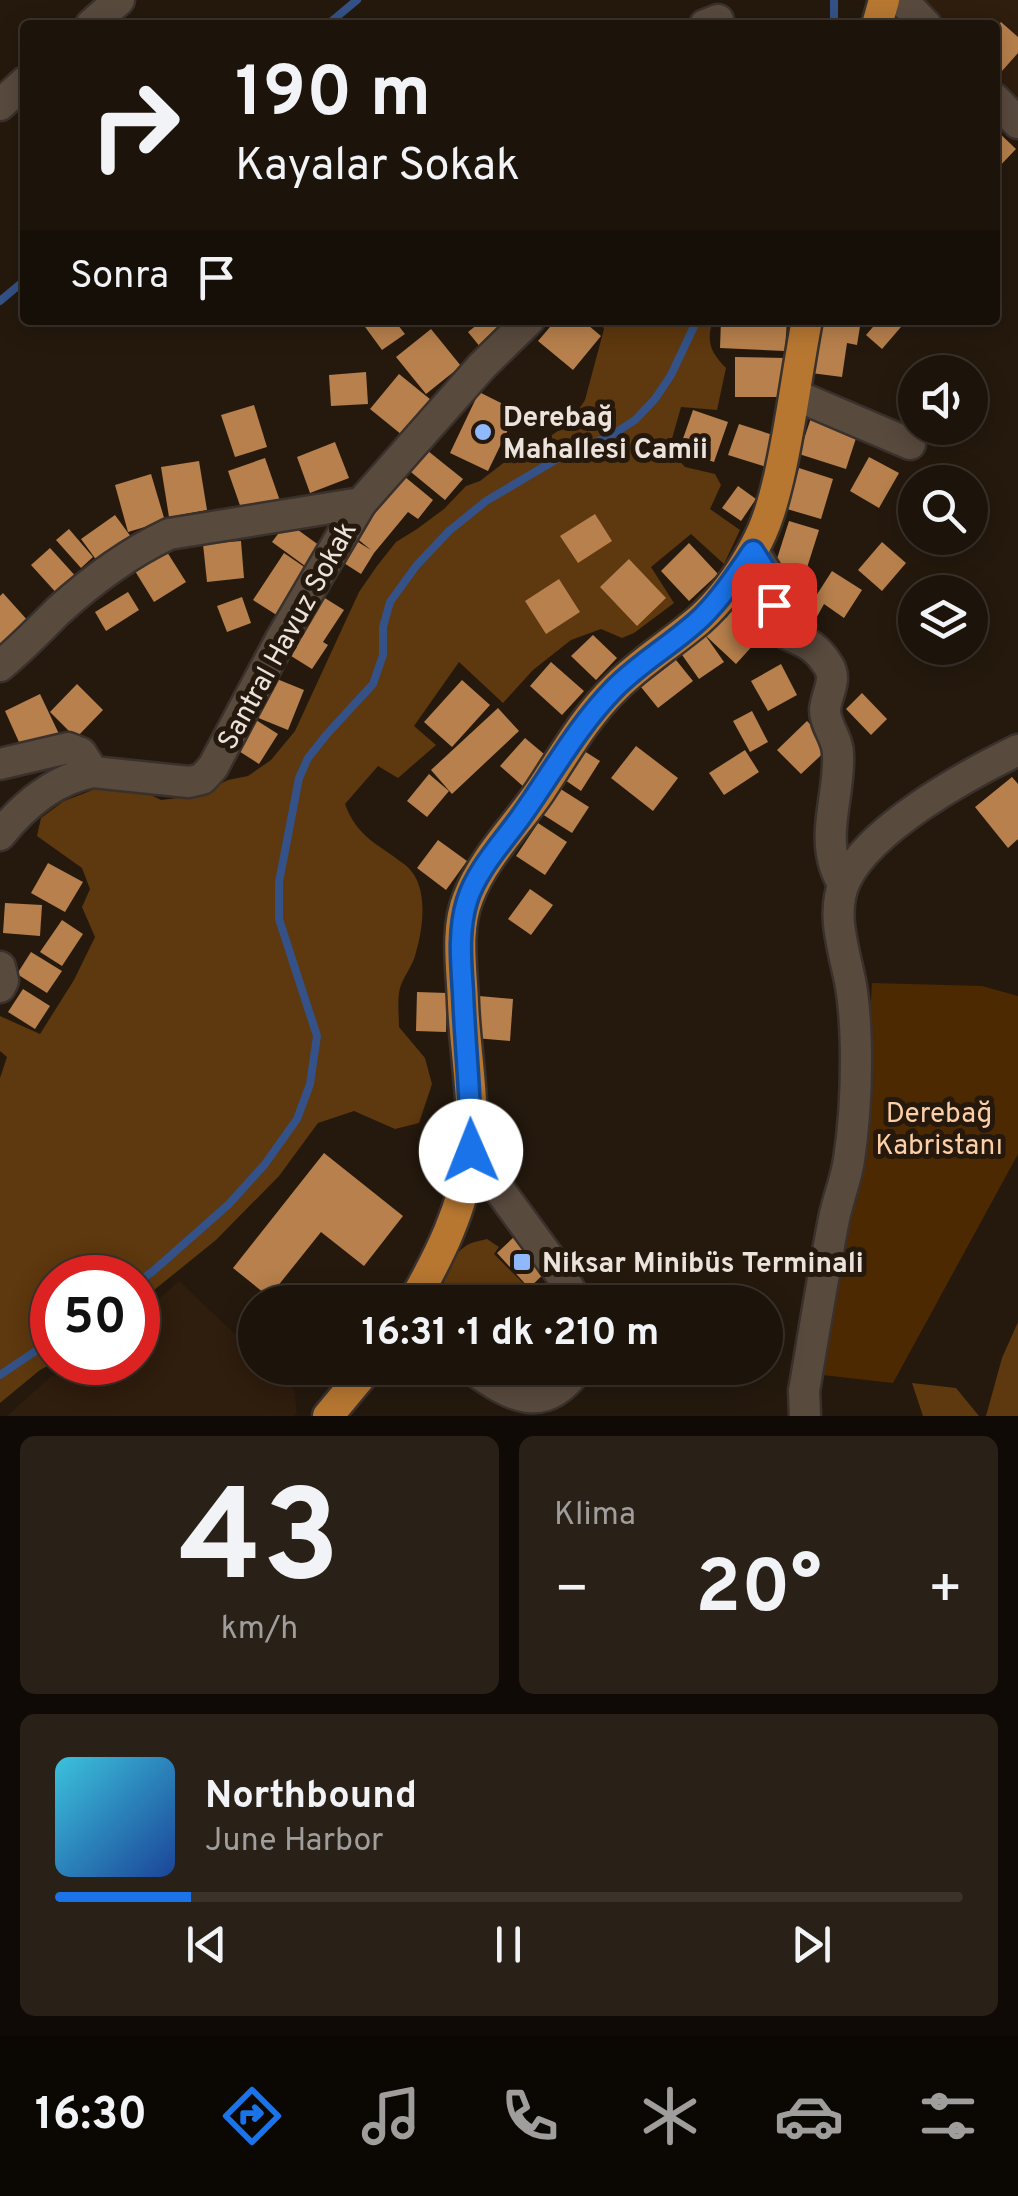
<!DOCTYPE html>
<html lang="tr">
<meta charset="utf-8">
<style>
:root{--surface:#1c130a;--page:#292018;--text:#f1f3f6;--muted:#a09e9c;--line:#3a322b;--accent:#1a73e8}
body{margin:0;font-family:Overpass,sans-serif;background:var(--page);color:var(--text);height:100vh;display:flex;flex-direction:column;font-size:38px;white-space:nowrap}
*{box-sizing:border-box;margin:0}
p{font-size:32px;color:var(--muted)}
.icon{flex:none;width:55px;height:55px;fill:none;stroke:currentColor;stroke-width:2;stroke-linecap:round;stroke-linejoin:round}
.map{position:relative;height:1416px;overflow:hidden}
.side{display:flex;flex-direction:column;gap:20px;padding:20px;background:#0f0a06;flex:1}
.side>*{flex:none}
.banner{position:absolute;left:20px;top:20px;width:980px;height:305px;border-radius:10px;box-shadow:0 5px 25px #0003,0 0 0 2px var(--line);background:#1c130a;color:var(--text);overflow:hidden}
.fabs{position:absolute;left:898px;top:355px;display:grid;gap:20px}
.fabs a{display:grid;place-items:center;width:90px;height:90px;border-radius:50%;background:var(--surface);box-shadow:0 5px 25px #0003,0 0 0 2px var(--line);font-size:50px}
.speed{position:absolute;left:30px;top:1255px;display:flex;gap:20px;font-size:50px;font-weight:700;text-align:center}
.speed>*{display:grid;place-content:center;width:130px;height:130px;border-radius:50%;background:var(--surface);box-shadow:0 5px 25px #0003,0 0 0 2px var(--line);line-height:1}
.speed .limit{border:15px solid #d22;background:#fff;color:#111}
.pin{position:absolute;display:grid;place-items:center;width:85px;height:85px;color:#fff;margin:-42px;border-radius:20px;box-shadow:0 5px 15px #0006}
.me{position:absolute;width:110px;margin:-55px;rotate:359deg;stroke-linejoin:round;filter:drop-shadow(0 0 8px #0008)}
.turn{display:flex;align-items:center;gap:35px;height:210px;padding:0 50px;font-size:45px}
.turn .icon{width:130px;height:130px;stroke-width:2.5}
.turn b{display:block;font-size:70px;line-height:85px}
.then{display:flex;align-items:center;height:95px;padding:0 50px;background:#0003;gap:20px;font-size:38px}
.big{font-size:75px;font-weight:700;line-height:1.1}
.side .card{flex:1;display:flex;flex-direction:column;justify-content:center;gap:15px;min-width:0;padding:0 35px;border-radius:15px;background:var(--page)}
.side .dial{align-items:center;gap:0}
.dial b{font-size:130px;line-height:1}
.song{display:flex;align-items:center;gap:30px}
.cover{width:120px;height:120px;border-radius:15px;background:linear-gradient(135deg,hsl(190 70% 55%),hsl(220 70% 35%))}
.played{height:10px;border-radius:5px;background:linear-gradient(90deg,var(--accent) 15%,var(--line) 15%)}
.keys{display:flex;justify-content:space-around;direction:ltr}
.heat{display:flex;justify-content:space-between;align-items:center;font-size:55px;direction:ltr}
.side .tiles{flex:1;display:grid;gap:20px;grid-template-columns:1fr 1fr}
.card:last-child{grid-column:span 2}
.trip{position:absolute;left:238px;top:1285px;width:545px;height:100px;border-radius:50px;background:var(--surface);box-shadow:0 5px 25px #0003,0 0 0 2px var(--line);font-weight:700;line-height:100px;text-align:center}
.tab-bar{display:flex;height:160px;justify-content:space-around;align-items:center;background:#0b0804;color:var(--muted)}
.tab-bar .icon{width:70px;height:70px}
.tab-bar .on{color:var(--accent)}
.tab-bar b{font-size:45px;color:var(--text)}
.map>svg:first-child{display:block}
</style>
<div class="map">
<svg width="1018" height="1416" viewBox="0 0 1018 1416">
<rect width="100%" height="100%" fill="#25190d"/>
<g fill="#2f1d0d">
<path d="M925,0H1018V104L995,78V25H947Z"/>
<path d="M179,1281L255,1353V1368H270L294,1390L297,1413L294,1416H7L50,1377L88,1363L138,1362V1318Z"/>
</g>
<path fill="#4d2901" d="M872,983L982,986L1018,996V1154L893,1383L814,1374L868,1052Z"/>
<g fill="#5e380e">
<path d="M600,320H713C706,341 710,352 726,368L717,410L681,407L669,449L685,467L715,474L721,485L710,509L740,530L724,564L691,534L651,567L674,603L634,633L622,638L601,629L571,640L533,670L503,703L459,662L414,726L436,745L398,778L378,766L345,804C357,837 378,844 404,864C431,884 423,931 414,959C410,969 403,978 400,988C397,1000 399,1015 399,1027L425,1058L432,1084L419,1123L395,1129L354,1111L318,1123L279,1176L216,1240L138,1303V1278H52L53,1363L40,1370L0,1403V1078L7,1057L0,1051V1016L40,1034L74,980L95,937L82,907L90,889L82,868L37,836L41,818L64,801L98,788H137L161,800L196,796L228,780L248,776L271,760L295,731L359,592L377,566L396,542L417,529L444,509L466,486L480,481L519,451L540,443L570,423L585,400L604,329Z"/>
<path d="M487,1239L499,1247L494,1254L531,1291L535,1288L552,1302H445C439,1285 448,1260 463,1248C470,1242 479,1241 487,1239Z"/>
<path d="M1018,1322V1416H986L1002,1358Z"/>
<path d="M912,1383L956,1388L979,1416H923Z"/>
</g>
<g fill="none" stroke-linecap="round" stroke-linejoin="round">
<g stroke="#345287" stroke-width="8">
<path d="M327,25L357,0"/>
<path d="M834,25V0"/>
<path d="M0,301L25,280"/>
<path d="M138,1282L152,1272L229,1204L265,1164L297,1119L310,1084L317,1036L279,919V882L299,778L308,758L327,734L373,684L383,655V627L390,602L416,566L449,531L486,501L557,459L612,435L635,420L655,399L671,375L697,320"/>
<path d="M0,1375L52,1340"/>
</g>
</g>
<g fill="#b7804c">
<path d="M1001,22L1018,37V53L1002,71L995,65V29Z"/>
<path d="M995,129L1016,149L995,171Z"/>
<path d="M360,320H394L405,334L382,350Z"/>
<path d="M483,320H508L481,348L468,332Z"/>
<path d="M556,320H582L601,336L573,370L538,341Z"/>
<path d="M721,320H787L785,351L720,348Z"/>
<path d="M817,320H861L857,345L847,343L842,377L811,373Z"/>
<path d="M879,320H907L882,349L866,335Z"/>
<path d="M431,329L461,366L426,394L396,357Z"/>
<path d="M735,357L785,358L784,397H735Z"/>
<path d="M366,372L368,404L331,406L329,375Z"/>
<path d="M399,374L436,404L407,439L370,409Z"/>
<path d="M479,392L517,411L488,471L450,453Z"/>
<path d="M254,405L267,447L235,457L221,415Z"/>
<path d="M693,410L728,422L714,462L679,450Z"/>
<path d="M811,418L858,432L846,469L799,454Z"/>
<path d="M739,424L776,436L766,467L728,455Z"/>
<path d="M335,442L349,478L310,493L297,457Z"/>
<path d="M423,447L463,479L445,500L406,468Z"/>
<path d="M869,457L899,473L879,508L850,491Z"/>
<path d="M265,458L280,501L243,514L228,471Z"/>
<path d="M199,461L207,510L169,517L161,467Z"/>
<path d="M799,468L833,479L821,519L787,509Z"/>
<path d="M399,472L433,500L418,519L408,512L374,553L361,574L336,558L350,537L371,550L349,532Z"/>
<path d="M151,474L165,521L128,532L115,485Z"/>
<path d="M738,486L756,499L741,521L722,508Z"/>
<path d="M595,514L612,541L578,563L560,536Z"/>
<path d="M115,515L134,541L100,565L81,539Z"/>
<path d="M789,521L819,530L805,574L775,565Z"/>
<path d="M287,522L327,551L312,571L272,542Z"/>
<path d="M69,529L93,557L81,568L56,540Z"/>
<path d="M241,541L244,578L207,582L203,544Z"/>
<path d="M882,542L906,563L882,591L858,570Z"/>
<path d="M689,543L718,574L689,601L661,571Z"/>
<path d="M50,548L79,580L60,597L31,565Z"/>
<path d="M167,552L186,582L154,602L135,571Z"/>
<path d="M284,553L313,573L283,619L253,600Z"/>
<path d="M629,559L666,598L637,626L600,587Z"/>
<path d="M832,571L862,590L844,618L824,604L808,633L777,615L792,588L814,599Z"/>
<path d="M559,579L580,612L546,634L525,601Z"/>
<path d="M128,592L139,610L106,631L95,612Z"/>
<path d="M3,593L29,622L0,648V596Z"/>
<path d="M320,595L344,610L323,642L328,645L312,669L283,651Z"/>
<path d="M242,597L251,623L227,632L217,606Z"/>
<path d="M742,598L768,620L751,639L755,643L736,664L705,635L723,615L726,618Z"/>
<path d="M593,635L617,658L596,680L571,656Z"/>
<path d="M705,635L724,662L699,679L680,652Z"/>
<path d="M676,660L693,681L658,708L641,687Z"/>
<path d="M551,662L584,691L562,715L530,686Z"/>
<path d="M781,664L797,695L768,711L751,681Z"/>
<path d="M272,677L304,690L288,730L256,717Z"/>
<path d="M462,680L490,705L452,747L424,722Z"/>
<path d="M77,684L103,710L76,738L50,712Z"/>
<path d="M862,693L887,719L871,735L846,709Z"/>
<path d="M40,694L59,734L23,751L5,711Z"/>
<path d="M498,708L519,731L452,794L431,770Z"/>
<path d="M752,711L768,742L750,752L733,721Z"/>
<path d="M253,718L278,734L259,764L234,748Z"/>
<path d="M807,721L831,746L801,774L777,750Z"/>
<path d="M525,738L550,759L525,788L500,766Z"/>
<path d="M636,746L678,778L653,811L611,778Z"/>
<path d="M581,749L600,761L581,791L562,778Z"/>
<path d="M745,750L759,772L724,795L709,773Z"/>
<path d="M429,774L449,791L427,817L407,801Z"/>
<path d="M1012,777L1018,784V839L1008,848L975,807Z"/>
<path d="M559,788L589,807L572,833L542,814Z"/>
<path d="M538,823L567,842L545,875L516,856Z"/>
<path d="M438,840L467,861L446,890L417,868Z"/>
<path d="M48,863L83,882L65,912L31,893Z"/>
<path d="M530,889L553,905L531,935L508,919Z"/>
<path d="M5,903L42,905L40,936L3,933Z"/>
<path d="M62,920L83,934L62,966L40,952Z"/>
<path d="M31,952L62,971L47,993L17,974Z"/>
<path d="M23,989L50,1006L35,1029L8,1012Z"/>
<path d="M417,992L447,993L446,1032L416,1031Z"/>
<path d="M479,996L513,999L510,1041L475,1038Z"/>
<path d="M324,1153L403,1216L364,1266L321,1232L269,1297L233,1268Z"/>
<path d="M515,1236L547,1271L529,1288L497,1253Z"/>
</g>
<g fill="none" stroke-linecap="round" stroke-linejoin="round">
<defs>
<g id="minor">
<path d="M902,0L926,25"/>
<path d="M91,25L119,0"/>
<path d="M705,25L718,20"/>
<path d="M995,99L1018,123"/>
<path d="M0,105L25,82"/>
<path d="M795,395L910,444"/>
<path d="M753,551L769,577L775,595L773,624C793,643 809,635 828,665C838,680 826,694 825,710C825,726 838,738 838,754C840,790 824,828 834,863C836,871 840,878 843,885"/>
<path d="M0,666C21,649 39,630 58,611C91,581 129,553 169,534L361,503L482,366L529,320"/>
<path d="M0,764L68,748L81,753L93,772"/>
<path d="M0,835C23,806 55,779 93,772L189,782L202,779L213,767L281,639L361,503"/>
<path d="M0,967L3,981L0,987"/>
<path d="M471,1151L558,1270L577,1302"/>
<path d="M471,1368C512,1397 544,1416 578,1368"/>
<path d="M805,1416L804,1391C814,1333 823,1276 834,1219C838,1199 846,1180 849,1160C854,1127 856,1094 856,1061C856,1037 855,1010 851,986C845,952 830,914 845,881C870,828 965,776 1018,750"/>
</g>
<g id="major">
<path d="M877,25L884,0"/>
<path d="M413,1302C439,1257 464,1207 470,1155C476,1107 465,1052 463,1003C462,969 455,930 468,898C483,858 517,825 540,791C564,755 584,718 616,687C641,662 672,643 699,620C720,601 740,574 754,548C767,525 773,502 779,477C791,425 797,372 807,320"/>
<path d="M328,1416L368,1368"/>
</g>
</defs>
<use href="#minor" stroke="#3a312c" stroke-width="35"/>
<use href="#major" stroke="#3a312c" stroke-width="35"/>
<use href="#minor" stroke="#594a3e" stroke-width="30"/>
<use href="#major" stroke="#b77731" stroke-width="30"/>
</g>
<g fill="none" stroke-linecap="round" stroke-linejoin="round">
<defs>
<path id="route" d="M471,1151C471,1098 465,1045 463,992C461,962 458,930 467,901C476,871 502,843 520,818C551,775 576,728 614,689C640,662 675,643 702,617C722,597 737,574 753,551C764,568 776,584 774,605"/>
</defs>
<use href="#route" stroke="#114b97" stroke-width="25"/>
<use href="#route" stroke="#1a73e8" stroke-width="18"/>
</g>
<g fill="#90b8fd" stroke="#25190d" stroke-width="4">
<circle cx="483" cy="432" r="10"/>
<rect x="512" y="1252" width="20" height="20" rx="5"/>
</g>
<g text-anchor="middle" stroke-width="10" stroke-linejoin="round" paint-order="stroke">
<g font-size="28" font-weight="bold" fill="#ece3dc" stroke="#25190d" text-anchor="start">
<text x="503" y="426">Derebağ<tspan x="503" dy="32">Mahallesi Camii</tspan></text>
<text x="542" y="1272">Niksar Minibüs Terminali</text>
</g>
<g font-size="28" fill="#ece3dc" stroke="#25190d">
<text transform="translate(286 635) rotate(-61)" y="10">Santral Havuz Sokak</text>
</g>
<g font-size="28" fill="#fecfa6" stroke="#25190d">
<text x="939" y="1122">Derebağ<tspan x="939" dy="32">Kabristanı</tspan></text>
</g>
</g>
</svg>
<div class="fabs">
<a><svg class="icon" aria-label="sound" viewBox="0 0 24 24"><path d="M4 9h4l5-4v14l-5-4H4zM17 9q2 3 0 6"/></svg></a>
<a><svg class="icon" aria-label="search" viewBox="0 0 24 24"><circle cx="10" cy="10" r="6"/><path d="M15 15l6 6"/></svg></a>
<a><svg class="icon" aria-label="layers" viewBox="0 0 24 24"><path d="M12 4l9 5-9 5-9-5zM3 14l9 5 9-5"/></svg></a>
</div>
<div class="speed"><div class="limit">50</div></div>
<div class="pin" style="left:774px;top:605px;background:#d93025"><svg class="icon" aria-label="arrive" viewBox="0 0 24 24"><path d="M6 21V4h12l-3 4 3 4H6"/></svg></div>
<svg class="me" style="left:471px;top:1151px" viewBox="-20 -20 40 40"><circle r="19" fill="#fff"/><path d="M0-13L10 11 0 6-10 11z" fill="#1a73e8"/></svg>
<div class="trip">16:31 · 1 dk · 210 m</div>
<div class="banner">
<div class="turn"><svg class="icon" aria-label="right" viewBox="0 0 24 24"><path d="M7 20v-9h11M14 6l5 5-5 5"/></svg><div><b>190 m</b>Kayalar Sokak</div></div>
<div class="then">Sonra<svg class="icon" aria-label="arrive" viewBox="0 0 24 24"><path d="M6 21V4h12l-3 4 3 4H6"/></svg></div>
</div>
</div>
<section class="side">
<div class="tiles">
<div class="card dial"><b>43</b><p>km/h</p></div>
<div class="card"><p>Klima</p>
<div class="heat"><a>−</a><b class="big">20°</b><a>+</a></div>
</div>
<div class="card">
<div class="song"><i class="cover"></i><div><b>Northbound</b><p>June Harbor</p></div></div>
<div class="played"></div>
<div class="keys"><svg class="icon" aria-label="previous" viewBox="0 0 24 24"><path d="M18 5L8 12l10 7zM5 5v14"/></svg><svg class="icon" aria-label="pause" viewBox="0 0 24 24"><path d="M8 5v14M16 5v14"/></svg><svg class="icon" aria-label="next" viewBox="0 0 24 24"><path d="M6 5l10 7-10 7zM19 5v14"/></svg></div>
</div>
</div>
</section>
<nav class="tab-bar">
<b>16:30</b>
<svg class="icon on" aria-label="directions" viewBox="0 0 24 24"><path d="M12 3l9 9-9 9-9-9zM9 14v-3h6M13 9l2 2-2 2"/></svg>
<svg class="icon" aria-label="music" viewBox="0 0 24 24"><path d="M9 18V5l10-2v13"/><circle cx="6" cy="18" r="3"/><circle cx="16" cy="16" r="3"/></svg>
<svg class="icon" aria-label="phone" viewBox="0 0 24 24"><path d="M5 4h4l2 5-3 2q2 4 5 5l2-3 5 2v4C11 20 4 13 5 4z"/></svg>
<svg class="icon" aria-label="climate" viewBox="0 0 24 24"><path d="M12 3v18M4 7l16 10M4 17L20 7"/></svg>
<svg class="icon" aria-label="car" viewBox="0 0 24 24"><path d="M5 17H2v-5l4-1 3-4h7l3 4 3 1v5h-3M9 17h6M6 11h13"/><circle cx="7" cy="17" r="2"/><circle cx="17" cy="17" r="2"/></svg>
<svg class="icon" aria-label="filters" viewBox="0 0 24 24"><path d="M4 7h16M4 17h16"/><circle cx="9" cy="7" r="2"/><circle cx="15" cy="17" r="2"/></svg>
</nav>
